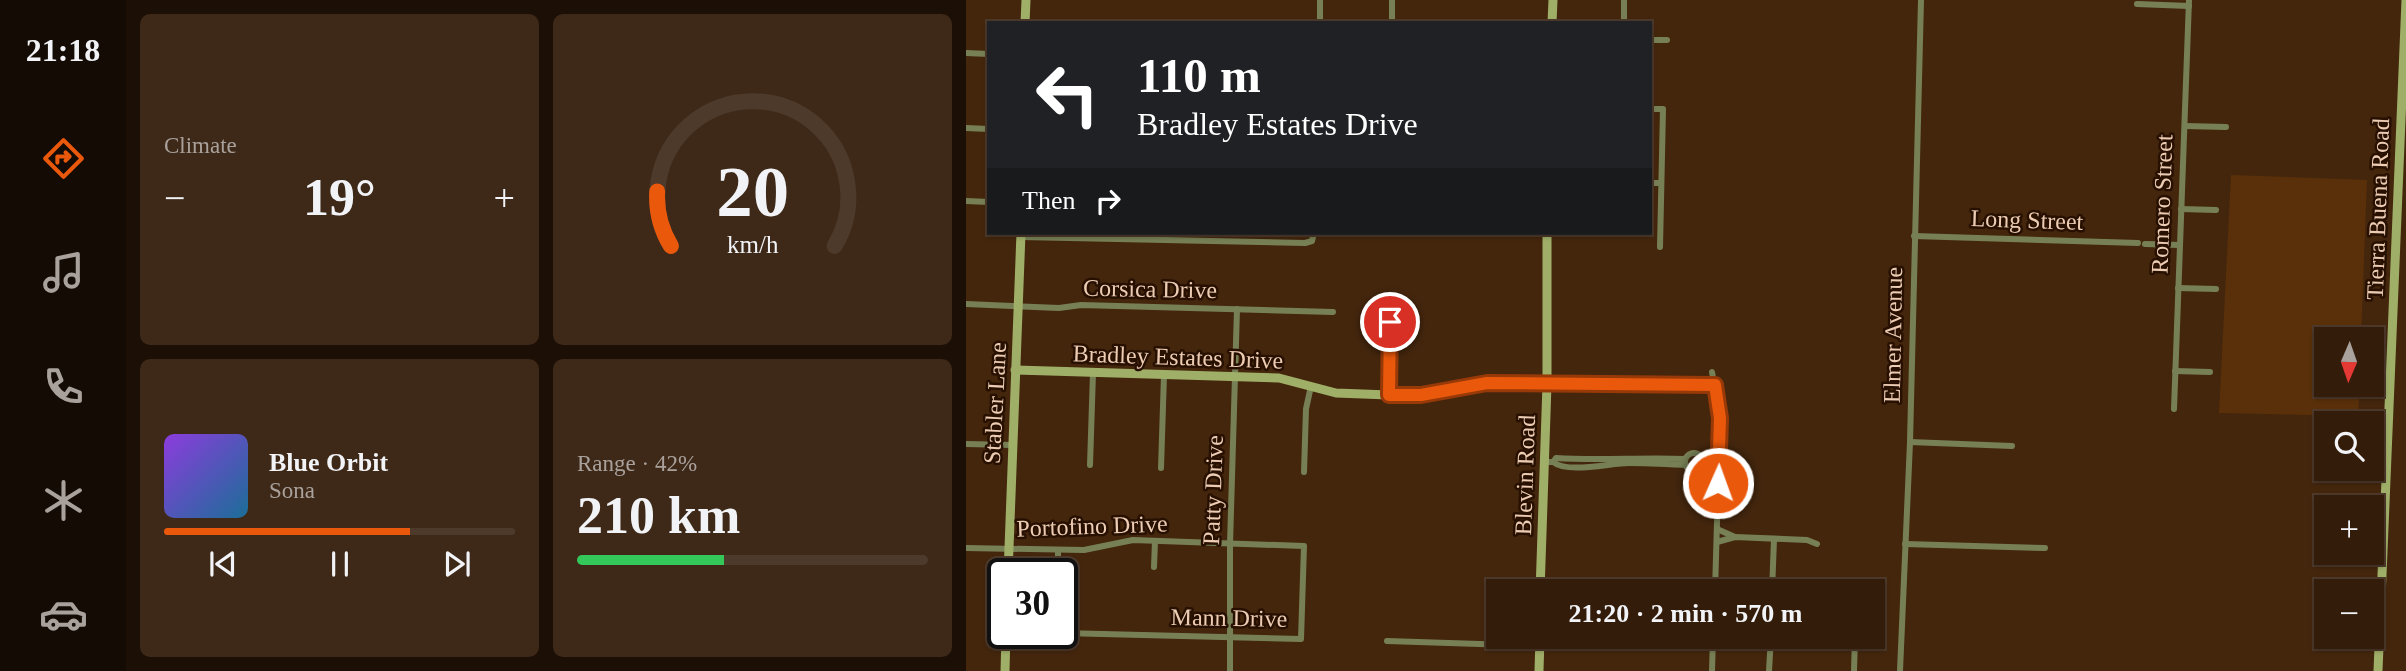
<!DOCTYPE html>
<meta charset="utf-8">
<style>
:root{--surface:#331c0a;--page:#3e2918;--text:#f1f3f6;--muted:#a9a19c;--line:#4e3a2b;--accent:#ea580c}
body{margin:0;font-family:"Times New Roman",serif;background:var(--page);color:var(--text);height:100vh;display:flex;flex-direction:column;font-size:26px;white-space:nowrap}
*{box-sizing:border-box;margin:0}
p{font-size:23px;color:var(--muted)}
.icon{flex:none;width:38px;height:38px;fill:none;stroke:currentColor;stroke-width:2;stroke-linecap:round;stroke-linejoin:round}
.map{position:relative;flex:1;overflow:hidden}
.sheet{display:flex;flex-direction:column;gap:14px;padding:14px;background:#1c0f06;width:840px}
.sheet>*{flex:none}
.top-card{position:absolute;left:21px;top:21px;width:665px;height:214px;border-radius:0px;box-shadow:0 2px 5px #0004,0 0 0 2px var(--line);background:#202124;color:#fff;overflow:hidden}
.needle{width:46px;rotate:182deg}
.controls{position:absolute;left:1348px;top:327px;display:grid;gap:14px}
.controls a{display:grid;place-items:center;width:70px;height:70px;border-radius:0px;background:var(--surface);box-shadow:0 2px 5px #0004,0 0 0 2px var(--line);font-size:35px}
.speed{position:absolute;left:21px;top:558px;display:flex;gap:14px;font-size:35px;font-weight:700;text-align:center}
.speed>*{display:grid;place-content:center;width:91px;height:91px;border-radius:50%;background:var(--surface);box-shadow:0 2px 5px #0004,0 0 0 2px var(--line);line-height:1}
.speed .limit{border:4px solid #111;border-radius:10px;background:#fff;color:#111}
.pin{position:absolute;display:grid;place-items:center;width:60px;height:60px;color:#fff;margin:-30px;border:4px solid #fff;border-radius:50%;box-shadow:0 2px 7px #0007}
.me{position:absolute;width:77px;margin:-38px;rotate:2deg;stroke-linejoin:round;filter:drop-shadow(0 0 5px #0008)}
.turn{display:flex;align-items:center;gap:24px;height:147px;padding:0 35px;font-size:32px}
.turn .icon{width:91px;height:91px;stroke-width:2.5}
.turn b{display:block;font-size:49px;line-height:60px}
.then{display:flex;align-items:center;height:66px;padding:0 35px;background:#0003;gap:14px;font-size:26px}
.big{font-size:52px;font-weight:600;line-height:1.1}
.sheet .tile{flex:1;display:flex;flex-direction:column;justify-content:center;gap:10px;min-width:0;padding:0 24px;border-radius:10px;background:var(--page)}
.sheet .dial{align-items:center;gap:0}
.dial svg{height:182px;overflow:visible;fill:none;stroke:var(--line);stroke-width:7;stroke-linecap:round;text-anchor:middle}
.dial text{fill:var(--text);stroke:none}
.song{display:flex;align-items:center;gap:21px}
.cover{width:84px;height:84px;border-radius:10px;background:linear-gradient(135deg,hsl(270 70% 55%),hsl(200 70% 35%))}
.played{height:7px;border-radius:4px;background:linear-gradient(90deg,var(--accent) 70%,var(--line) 70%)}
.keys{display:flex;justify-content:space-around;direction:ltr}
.heat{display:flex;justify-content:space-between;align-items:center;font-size:38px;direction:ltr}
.charge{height:10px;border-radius:5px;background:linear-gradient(90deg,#34c759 42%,var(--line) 0)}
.sheet .tiles{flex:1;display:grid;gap:14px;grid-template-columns:repeat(2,1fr)}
.trip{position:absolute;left:520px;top:579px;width:399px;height:70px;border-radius:0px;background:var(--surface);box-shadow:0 2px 5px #0004,0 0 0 2px var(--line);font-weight:600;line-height:70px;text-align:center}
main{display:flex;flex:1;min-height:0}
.tabs{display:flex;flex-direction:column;width:126px;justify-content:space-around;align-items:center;background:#140b04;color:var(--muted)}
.tabs .icon{width:49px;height:49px}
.tabs .active{color:var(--accent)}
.tabs b{font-size:32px;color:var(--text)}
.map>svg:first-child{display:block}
</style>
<main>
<nav class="tabs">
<b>21:18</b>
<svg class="icon active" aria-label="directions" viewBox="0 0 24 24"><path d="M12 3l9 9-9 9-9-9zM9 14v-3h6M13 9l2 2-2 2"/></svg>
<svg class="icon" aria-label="music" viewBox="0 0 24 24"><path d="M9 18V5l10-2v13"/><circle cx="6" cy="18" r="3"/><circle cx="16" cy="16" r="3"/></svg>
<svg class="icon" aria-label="phone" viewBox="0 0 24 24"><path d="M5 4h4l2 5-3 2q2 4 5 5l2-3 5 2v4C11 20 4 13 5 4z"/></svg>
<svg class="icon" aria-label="climate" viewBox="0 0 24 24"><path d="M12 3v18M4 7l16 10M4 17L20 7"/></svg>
<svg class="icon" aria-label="car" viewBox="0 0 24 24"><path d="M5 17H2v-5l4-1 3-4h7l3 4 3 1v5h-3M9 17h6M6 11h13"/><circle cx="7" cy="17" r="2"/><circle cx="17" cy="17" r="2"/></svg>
</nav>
<section class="sheet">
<div class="tiles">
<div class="tile"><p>Climate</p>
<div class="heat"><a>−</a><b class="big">19°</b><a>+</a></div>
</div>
<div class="tile dial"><svg viewBox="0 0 100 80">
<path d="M14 69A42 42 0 1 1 86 69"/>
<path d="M14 69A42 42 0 0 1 8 45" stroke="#ea580c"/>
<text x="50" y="56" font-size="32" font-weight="700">20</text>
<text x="50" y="72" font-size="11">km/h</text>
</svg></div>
<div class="tile">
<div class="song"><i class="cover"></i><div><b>Blue Orbit</b><p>Sona</p></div></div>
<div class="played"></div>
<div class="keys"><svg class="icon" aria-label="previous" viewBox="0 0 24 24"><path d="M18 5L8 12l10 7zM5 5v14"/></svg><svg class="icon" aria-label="pause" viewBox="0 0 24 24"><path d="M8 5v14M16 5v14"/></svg><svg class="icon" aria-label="next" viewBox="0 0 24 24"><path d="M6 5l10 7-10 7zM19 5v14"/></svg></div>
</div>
<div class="tile"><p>Range · 42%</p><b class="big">210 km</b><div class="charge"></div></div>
</div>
</section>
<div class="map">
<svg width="1440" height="671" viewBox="0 0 1440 671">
<rect width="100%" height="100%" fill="#44260d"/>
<path fill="#593009" d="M1265,175L1401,180L1395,339L1360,340V385H1394L1392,416L1253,413Z"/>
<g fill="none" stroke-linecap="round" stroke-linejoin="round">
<g stroke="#778055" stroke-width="6">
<path d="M1171,4L1223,6"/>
<path d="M354,23V0"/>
<path d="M426,23V0"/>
<path d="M658,23V0"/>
<path d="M684,40H701"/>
<path d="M0,53L23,54"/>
<path d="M684,109H697L694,247"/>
<path d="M1219,126L1260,127"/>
<path d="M0,128L23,129"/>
<path d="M684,183H695"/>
<path d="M0,201L23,202"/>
<path d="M1215,209L1250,210"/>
<path d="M948,236L1172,243"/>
<path d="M55,237L339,243L346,241L348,233"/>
<path d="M1179,244L1214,245"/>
<path d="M1212,288L1250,289"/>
<path d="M0,304L93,308L115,305L367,312"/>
<path d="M1209,371L1244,372"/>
<path d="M746,372L754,418L749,592"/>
<path d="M423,395L425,297"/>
<path d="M1208,409L1223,0"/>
<path d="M944,442L1046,446"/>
<path d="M0,444L46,445"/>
<circle cx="728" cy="462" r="9"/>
<path d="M578,462H587L590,458C633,461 676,457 719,459"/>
<path d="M587,462C602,474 644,463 663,463C682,463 700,464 719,465"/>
<path d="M124,465L127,373"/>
<path d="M195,468L198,375"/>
<path d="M338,472L340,409L345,386"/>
<path d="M751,529L769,537"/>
<path d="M751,542L769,537L841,540L851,544"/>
<path d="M939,544L1079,548"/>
<path d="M0,548L118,550L167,540L338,546L335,639L96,633"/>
<path d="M188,567L189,541"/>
<path d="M92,574V550"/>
<path d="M806,592L808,539"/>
<path d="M421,641L573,646"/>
<path d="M264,671V544L271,309"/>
<path d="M746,671L747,637"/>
<path d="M803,671L805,637"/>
<path d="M888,671L889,637"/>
<path d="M934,671L944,442L955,0"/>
</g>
<g stroke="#a0af68" stroke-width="9">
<path d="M59,23L60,0"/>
<path d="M586,23L587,0"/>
<path d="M49,370L313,378L370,393L423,395H455L521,383L749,385"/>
<path d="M42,574L55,233"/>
<path d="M574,592L581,384V233"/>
<path d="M39,671L40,634"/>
<path d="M573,671L574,637"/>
<path d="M1412,671L1440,0"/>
</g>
</g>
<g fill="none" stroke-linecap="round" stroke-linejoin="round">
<defs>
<path id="route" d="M424,322L423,395H455L521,383L749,385L754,418L752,483"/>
</defs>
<use href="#route" stroke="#983908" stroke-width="18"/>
<use href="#route" stroke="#ea580c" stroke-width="12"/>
</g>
<g text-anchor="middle" stroke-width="5" stroke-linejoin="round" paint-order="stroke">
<g font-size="24" fill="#edccb4" stroke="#271000">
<text transform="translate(1196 204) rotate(-88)" y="8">Romero Street</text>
<text transform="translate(1412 209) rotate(-88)" y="8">Tierra Buena Road</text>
<text transform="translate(1061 220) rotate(2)" y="8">Long Street</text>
<text transform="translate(184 289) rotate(1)" y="8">Corsica Drive</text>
<text transform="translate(927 335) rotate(-89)" y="8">Elmer Avenue</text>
<text transform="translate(212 357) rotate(2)" y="8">Bradley Estates Drive</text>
<text transform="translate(29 403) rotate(-87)" y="8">Stabler Lane</text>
<text transform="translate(559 475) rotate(-88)" y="8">Blevin Road</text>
<text transform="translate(247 490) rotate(-88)" y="8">Patty Drive</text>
<text transform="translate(126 526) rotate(-2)" y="8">Portofino Drive</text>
<text transform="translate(263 618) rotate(1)" y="8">Mann Drive</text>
</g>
</g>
</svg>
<div class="controls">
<a><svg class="needle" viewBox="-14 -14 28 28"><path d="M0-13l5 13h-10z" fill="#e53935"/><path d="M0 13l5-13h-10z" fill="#a9a19c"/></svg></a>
<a><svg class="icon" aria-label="search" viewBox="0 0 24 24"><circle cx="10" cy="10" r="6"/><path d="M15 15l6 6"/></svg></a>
<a>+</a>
<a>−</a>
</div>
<div class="speed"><div class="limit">30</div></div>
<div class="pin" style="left:424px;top:322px;background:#d93025"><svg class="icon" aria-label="arrive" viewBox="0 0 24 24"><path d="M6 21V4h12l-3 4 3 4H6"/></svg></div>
<svg class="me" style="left:752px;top:483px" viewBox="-20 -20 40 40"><circle r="17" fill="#ea580c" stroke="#fff" stroke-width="3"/><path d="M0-11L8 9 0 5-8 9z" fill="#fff"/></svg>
<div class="trip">21:20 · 2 min · 570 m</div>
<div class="top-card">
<div class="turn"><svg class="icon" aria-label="left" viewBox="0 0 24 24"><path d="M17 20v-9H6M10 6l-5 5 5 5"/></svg><div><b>110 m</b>Bradley Estates Drive</div></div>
<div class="then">Then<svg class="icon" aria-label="right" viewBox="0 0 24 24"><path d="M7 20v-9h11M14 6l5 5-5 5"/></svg></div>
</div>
</div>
</main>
